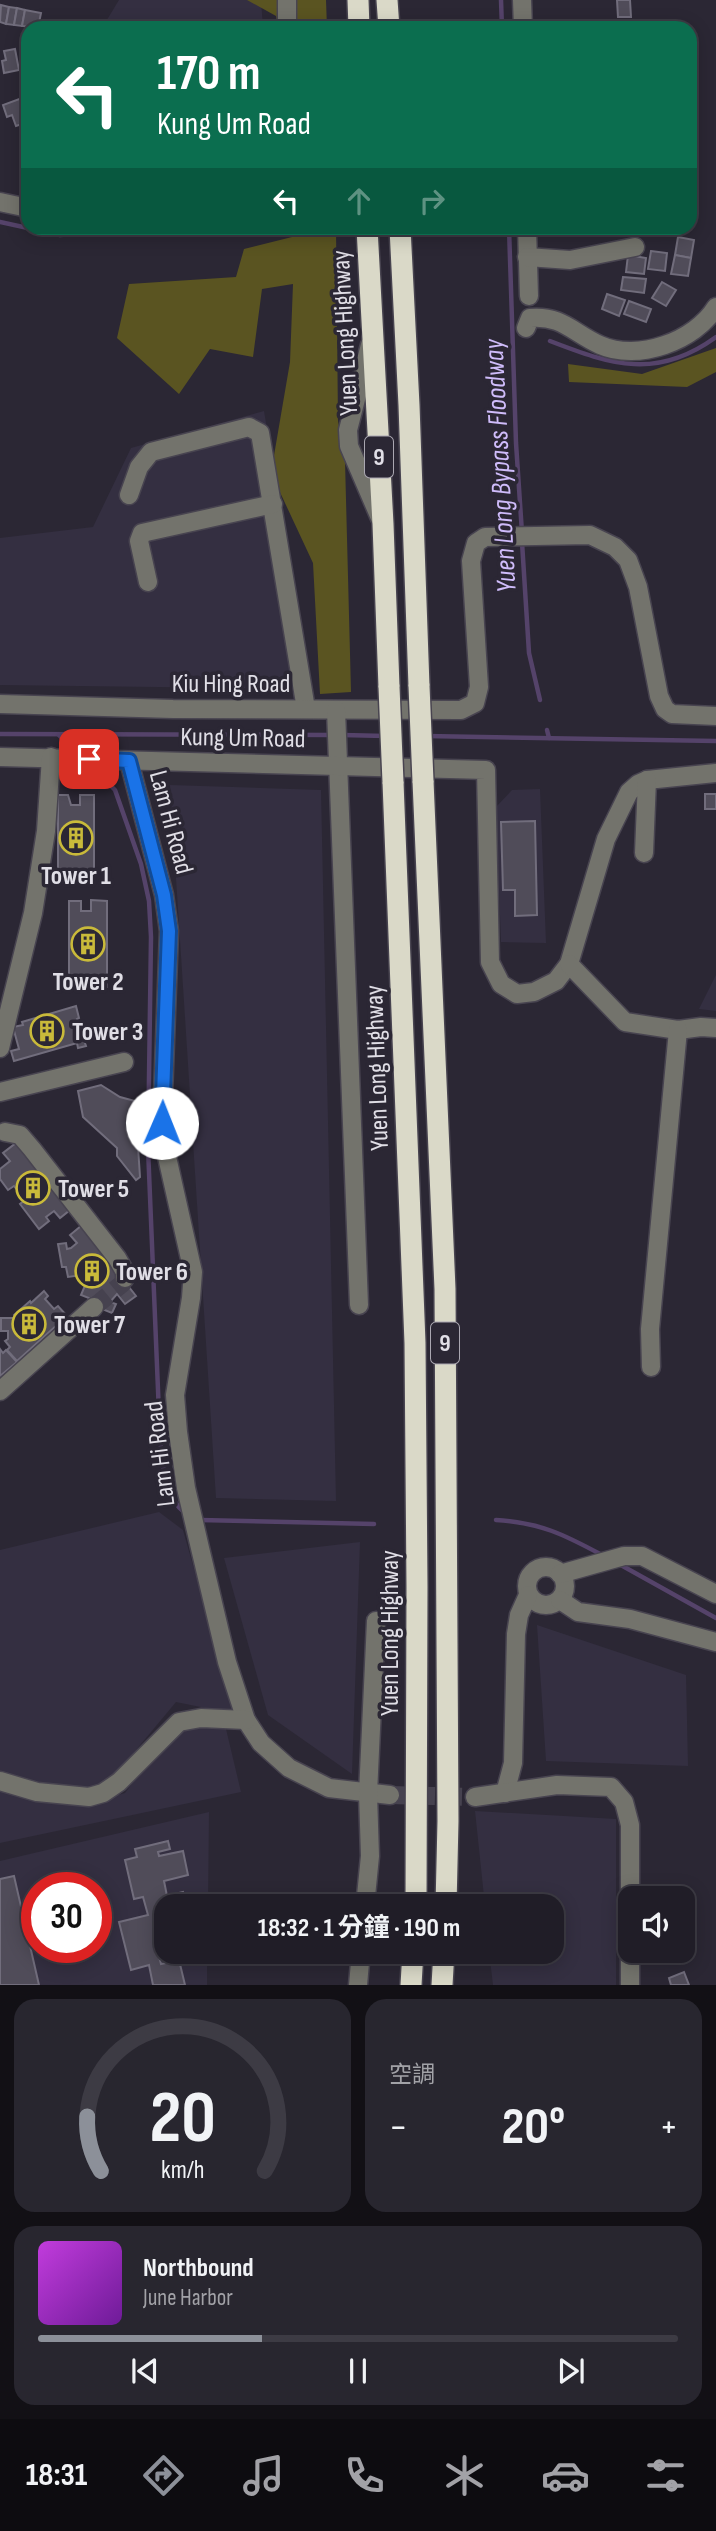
<!DOCTYPE html>
<html lang="zh-TW">
<meta charset="utf-8">
<style>
:root{--surface:#201d27;--page:#28262f;--text:#f1f3f6;--muted:#a2a2a7;--line:#3d3b44;--accent:#8c9099}
body{margin:0;font-family:"Sofia Sans Condensed","Noto Sans TC",sans-serif;background:var(--page);color:var(--text);height:100vh;display:flex;flex-direction:column;font-size:26px;white-space:nowrap}
*{box-sizing:border-box;margin:0}
p{font-size:23px;color:var(--muted)}
.icon{flex:none;width:38px;height:38px;fill:none;stroke:currentColor;stroke-width:2;stroke-linecap:round;stroke-linejoin:round}
.map{position:relative;height:1985px;overflow:hidden}
.drawer{display:flex;flex-direction:column;gap:14px;padding:14px;background:#121015;flex:1}
.drawer>*{flex:none}
.top-card{position:absolute;left:21px;top:21px;width:676px;height:214px;border-radius:21px;box-shadow:0 4px 18px #0003,0 0 0 2px var(--line);background:#0b6e4f;color:#fff;overflow:hidden}
.buttons{position:absolute;left:618px;top:1886px;display:grid;gap:14px}
.buttons a{display:grid;place-items:center;width:77px;height:77px;border-radius:14px;background:var(--surface);box-shadow:0 4px 18px #0003,0 0 0 2px var(--line);font-size:35px}
.speed{position:absolute;left:21px;top:1872px;display:flex;gap:14px;font-size:35px;font-weight:700;text-align:center}
.speed>*{display:grid;place-content:center;width:91px;height:91px;border-radius:50%;background:var(--surface);box-shadow:0 4px 18px #0003,0 0 0 2px var(--line);line-height:1}
.speed .limit{border:10px solid #d22;background:#fff;color:#111}
.pin{position:absolute;display:grid;place-items:center;width:60px;height:60px;color:#fff;margin:-30px;border-radius:14px;box-shadow:0 4px 10px #0006}
.me{position:absolute;width:77px;margin:-38px;rotate:1deg;stroke-linejoin:round;filter:drop-shadow(0 0 5px #0008)}
.turn{display:flex;align-items:center;gap:24px;height:147px;padding:0 21px;font-size:32px}
.turn .icon{width:91px;height:91px;stroke-width:2.5}
.turn b{display:block;font-size:49px;line-height:60px}
.lanes{display:flex;align-items:center;height:66px;padding:0 21px;background:#0003;justify-content:center;gap:35px;direction:ltr}
.lanes .off{opacity:.35}
.big{font-size:52px;font-weight:700;line-height:1.1}
.drawer .tile{flex:1;display:flex;flex-direction:column;justify-content:center;gap:10px;min-width:0;padding:0 24px;border-radius:21px;background:var(--page)}
.drawer .dial{align-items:center;gap:0}
.dial svg{height:182px;overflow:visible;fill:none;stroke:var(--line);stroke-width:7;stroke-linecap:round;text-anchor:middle}
.dial text{fill:var(--text);stroke:none}
.song{display:flex;align-items:center;gap:21px}
.cover{width:84px;height:84px;border-radius:10px;background:linear-gradient(135deg,hsl(290 70% 55%),hsl(280 70% 35%))}
.played{height:7px;border-radius:4px;background:linear-gradient(90deg,var(--accent) 35%,var(--line) 35%)}
.keys{display:flex;justify-content:space-around;direction:ltr}
.heat{display:flex;justify-content:space-between;align-items:center;font-size:38px;direction:ltr}
.drawer .tiles{flex:1;display:grid;gap:14px;grid-template-columns:1fr 1fr}
.tile:last-child{grid-column:span 2}
.trip{position:absolute;left:154px;top:1894px;width:410px;height:70px;border-radius:21px;background:var(--surface);box-shadow:0 4px 18px #0003,0 0 0 2px var(--line);font-weight:700;line-height:70px;text-align:center}
.dock{display:flex;height:112px;justify-content:space-around;align-items:center;background:#0d0c10;color:var(--muted)}
.dock .icon{width:49px;height:49px}
.dock .active{color:var(--accent)}
.dock b{font-size:32px;color:var(--text)}
.map>svg:first-child{display:block}
</style>
<div class="map">
<svg width="716" height="1985" viewBox="0 0 716 1985">
<rect width="100%" height="100%" fill="#2b2734"/>
<g fill="#342f41" fill-rule="evenodd">
<path d="M119,0H261L263,28H102Z"/>
<path d="M264,411L311,689L0,685V538L93,527L131,448Z"/>
<path d="M170,785L321,790L336,1501L216,1498Z"/>
<path d="M540,789L546,943L501,942L496,807L512,790Z"/>
<path d="M716,975V1011L699,1009Z"/>
<path d="M159,1512L183,1530L235,1714L176,1702L131,1756L103,1786L89,1790L55,1789L0,1772V1550Z"/>
<path d="M360,1542L352,1774L268,1715L224,1558Z"/>
<path d="M537,1625L686,1675L688,1766L546,1761Z"/>
<path d="M203,1722L226,1729L241,1792L0,1843V1789L97,1801L125,1793L164,1741L179,1727Z"/>
<path d="M475,1811L616,1819V1985H493L489,1951H551V1906H485Z"/>
<path d="M209,1812L208,1906H166V1951H207V1985H0V1861ZM37,1888H96V1948H37Z"/>
</g>
<g fill="#5a5421">
<path d="M247,0H326L327,28H278L276,16Z"/>
<path d="M292,228H336L338,421L345,461L351,692L320,694L313,563L271,473L290,362L293,284L262,289L253,357L210,349L179,394L117,338L129,284L236,277L244,249L292,237Z"/>
<path d="M716,348V372L687,387L569,382L568,364L642,374Z"/>
</g>
<g fill="none" stroke-linecap="round" stroke-linejoin="round">
<g stroke="#55436a" stroke-width="4.5">
<path d="M501,0L502,28"/>
<path d="M0,222L60,235L160,228"/>
<path d="M509,228L516,443L522,533"/>
<path d="M550,341C612,365 657,380 716,337"/>
<path d="M522,542L529,653L540,700"/>
<path d="M547,730L549,738"/>
<path d="M0,734L334,735"/>
<path d="M59,735L79,754"/>
<path d="M342,735L386,736"/>
<path d="M426,736L716,741"/>
<path d="M90,765L115,790L141,864L149,901L151,937L148,1148L160,1438C163,1466 163,1495 185,1513"/>
<path d="M200,1520L374,1524"/>
<path d="M496,1520C541,1523 563,1534 602,1555"/>
<path d="M619,1564L716,1618"/>
</g>
</g>
<g fill="#504c59" stroke="#716d7c" stroke-width="2">
<path d="M617,0H630L631,17H618Z"/>
<path d="M1,5L9,7L6,24L0,22Z"/>
<path d="M9,7L17,8L14,25L6,24Z"/>
<path d="M17,8L25,10L22,26L14,25Z"/>
<path d="M25,10L41,13L38,28L22,26Z"/>
<path d="M15,49L19,70L4,73L2,61L6,60L4,51Z"/>
<path d="M22,98L28,113V122L16,126L12,115L7,117L3,105Z"/>
<path d="M678,237L694,240L691,258L675,255Z"/>
<path d="M651,251L667,253L665,271L648,269Z"/>
<path d="M628,255L646,258L644,274L626,272Z"/>
<path d="M675,255L691,258L688,276L671,274Z"/>
<path d="M623,277L646,279L644,293L621,290Z"/>
<path d="M662,282L676,290L666,306L652,298Z"/>
<path d="M607,294L625,300L619,316L602,309Z"/>
<path d="M629,301L651,309L646,322L624,314Z"/>
<rect x="705" y="794" width="11" height="15"/>
<path d="M58,795H68L71,805H80V795H94V882H82V871H71L69,882H58Z"/>
<path d="M535,821L537,915L515,916V890H503L501,822Z"/>
<path d="M91,900L107,901V987H92V977H83V987H69V901H81V911H91Z"/>
<path d="M76,1006L79,1018L77,1019L86,1046L78,1048L77,1043L14,1061L11,1051L19,1049L13,1027L23,1025L22,1022Z"/>
<path d="M101,1085L120,1097L135,1101L140,1177L136,1180L117,1156V1148L83,1117L78,1091Z"/>
<path d="M16,1143L70,1210L60,1218L54,1211L46,1217L49,1221L39,1229L20,1204L25,1200L14,1186L8,1190L0,1179V1169L10,1161L3,1153Z"/>
<path d="M81,1226L136,1296L125,1304L117,1294L110,1302L116,1304L112,1313L87,1303L89,1298L81,1295L87,1281L82,1275L68,1277L66,1267H62L58,1244L66,1243L67,1249L71,1248L77,1243L70,1235Z"/>
<path d="M44,1291L48,1296L45,1299L54,1309L58,1306L67,1316L17,1361L7,1350L10,1347L5,1341L8,1339V1331H1V1318H15L14,1315L30,1301L31,1303Z"/>
<path d="M0,1349L3,1353L6,1350L17,1362L0,1376Z"/>
<path d="M168,1841L170,1849L158,1852L159,1856L183,1851L188,1875L164,1881L167,1896L183,1892L187,1906H166V1951H176L165,1954L163,1944L156,1946L161,1964L179,1960L185,1985H153L149,1965L131,1970L119,1922L148,1915L143,1897L134,1899L125,1860L137,1857L135,1849Z"/>
<path d="M14,1876L39,1985H0V1879Z"/>
<path d="M684,1972L689,1985H671L669,1978Z"/>
</g>
<g fill="none" stroke-linecap="round" stroke-linejoin="round">
<g stroke="#46424f" stroke-width="18" stroke-dasharray="18 9" stroke-linecap="butt">
<path d="M94,1307L123,1283L125,1278"/>
<path d="M390,1795L475,1797"/>
</g>
<defs>
<g id="minor">
<path d="M522,0L523,28"/>
<path d="M287,28V0"/>
<path d="M0,202L28,208"/>
<path d="M527,228L529,296"/>
<path d="M527,257L570,260L635,247"/>
<path d="M526,328L530,318C562,315 573,333 600,345C638,362 695,341 716,307"/>
<path d="M370,345L348,430L349,446L380,518"/>
<path d="M129,495L139,467L151,452L249,427L260,433L306,709"/>
<path d="M148,582L139,541L142,533L273,504"/>
<path d="M0,704L173,709L461,710L475,703L479,687L471,561L476,543L485,537L590,535L615,547L628,560L638,587L659,696L665,709L672,714L716,716"/>
<path d="M336,710L359,1305"/>
<path d="M0,757L486,770L490,962L501,984L517,994L534,992L556,981L569,964L606,839L629,792L638,784L647,780L716,773"/>
<path d="M129,761L164,895L169,931L162,1123L165,1148L193,1272L191,1298L175,1395L178,1432L186,1488L200,1548L227,1662L246,1720L261,1743L289,1768L329,1788L390,1795"/>
<path d="M644,853L647,780"/>
<path d="M569,964L625,1022L678,1030L701,1027L716,1028"/>
<path d="M0,1048L33,913L46,831L51,757"/>
<path d="M0,1092L124,1062"/>
<path d="M5,1132L20,1135L32,1149L117,1258L125,1272V1278"/>
<path d="M651,1367L650,1329L678,1030"/>
<path d="M0,1391L94,1307"/>
<circle cx="546" cy="1586" r="19"/>
<path d="M560,1574L624,1556H642L716,1594"/>
<path d="M560,1600L578,1612L630,1619L716,1642"/>
<path d="M0,1781L37,1792L89,1797L103,1793L119,1782L179,1722L201,1718L246,1720"/>
<path d="M505,1793L513,1763L516,1634L519,1615L528,1595"/>
<path d="M475,1797L557,1785L611,1787L624,1802L630,1825V1985"/>
<path d="M365,1906L370,1856L368,1794L376,1621"/>
<path d="M358,1985L361,1951"/>
</g>
<g id="highway">
<path d="M358,0L359,28"/>
<path d="M387,0L389,28"/>
<path d="M367,228L383,524L389,687"/>
<path d="M400,228L409,405L419,686"/>
<path d="M423,781L445,1289L448,1821L446,1906"/>
<path d="M393,782L415,1343L417,1587L416,1906"/>
<path d="M411,1985L413,1951"/>
<path d="M442,1985L444,1951"/>
</g>
</defs>
<use href="#minor" stroke="#484450" stroke-width="21"/>
<use href="#highway" stroke="#484450" stroke-width="24"/>
<use href="#minor" stroke="#73736c" stroke-width="18"/>
<use href="#highway" stroke="#dad9c8" stroke-width="21"/>
<defs>
<g id="highway-bridge">
<path d="M419,686L423,781"/>
<path d="M389,687L393,782"/>
</g>
</defs>
<use href="#highway-bridge" stroke="#484450" stroke-width="24" stroke-linecap="butt"/>
<use href="#highway-bridge" stroke="#dad9c8" stroke-width="21"/>
</g>
<g fill="none" stroke-linecap="round" stroke-linejoin="round">
<defs>
<path id="route" d="M89,759L129,761L164,895L169,931L162,1123"/>
</defs>
<use href="#route" stroke="#114b97" stroke-width="18"/>
<use href="#route" stroke="#1a73e8" stroke-width="12"/>
</g>
<defs>
<symbol id="building-ring" viewBox="-11 -11 22 22"><circle r="9.5" fill="#2b2734" stroke="#c9ba3a" stroke-width="1.5"/><path d="M-4-6H4V6H1V3H-1V6H-4ZM-2.5-4.3h1.7v1.8h-1.7ZM.8-4.3h1.7v1.8H.8ZM-2.5-1h1.7V.8h-1.7ZM.8-1h1.7V.8H.8Z" fill="#c9ba3a"/></symbol>
</defs>
<g fill-rule="evenodd">
<use href="#building-ring" x="57" y="819" width="38" height="38"/>
<use href="#building-ring" x="69" y="925" width="38" height="38"/>
<use href="#building-ring" x="28" y="1012" width="38" height="38"/>
<use href="#building-ring" x="14" y="1169" width="38" height="38"/>
<use href="#building-ring" x="73" y="1252" width="38" height="38"/>
<use href="#building-ring" x="10" y="1305" width="38" height="38"/>
</g>
<g text-anchor="middle" stroke-width="7" stroke-linejoin="round" paint-order="stroke">
<g fill="#2b2734" stroke="#aaa7b1" stroke-width="2">
<rect x="365" y="436.5" width="28" height="41" rx="5"/>
<rect x="431" y="1322.5" width="28" height="41" rx="5"/>
</g>
<g font-size="24" font-weight="bold" fill="#e0dee6">
<text x="379" y="465">9</text>
<text x="445" y="1351">9</text>
</g>
<g font-size="26" fill="#e0dee6" stroke="#2b2734">
<text transform="translate(344 333) rotate(-93)" y="9">Yuen Long Highway</text>
<text x="231" y="692">Kiu Hing Road</text>
<text transform="translate(243 737) rotate(1)" y="9">Kung Um Road</text>
<text transform="translate(172 822) rotate(75)" y="9">Lam Hi Road</text>
<text transform="translate(376 1068) rotate(-92)" y="9">Yuen Long Highway</text>
<text transform="translate(159 1454) rotate(-97)" y="9">Lam Hi Road</text>
<text transform="translate(389 1633) rotate(-90)" y="9">Yuen Long Highway</text>
</g>
<g font-size="26" font-weight="bold" fill="#e0dee6" stroke="#2b2734" text-anchor="start">
<text x="76" y="884" text-anchor="middle">Tower 1</text>
<text x="88" y="990" text-anchor="middle">Tower 2</text>
<text x="72" y="1040">Tower 3</text>
<text x="58" y="1197">Tower 5</text>
<text x="116" y="1280">Tower 6</text>
<text x="54" y="1333">Tower 7</text>
</g>
<g font-size="28" font-style="italic" fill="#cfbcfa" stroke="#2b2734">
<text transform="translate(499 466) rotate(-93)" y="10">Yuen Long Bypass Floodway</text>
</g>
</g>
</svg>
<div class="buttons">
<a><svg class="icon" aria-label="sound" viewBox="0 0 24 24"><path d="M4 9h4l5-4v14l-5-4H4zM17 9q2 3 0 6"/></svg></a>
</div>
<div class="speed"><div class="limit">30</div></div>
<div class="pin" style="left:89px;top:759px;background:#d93025"><svg class="icon" aria-label="arrive" viewBox="0 0 24 24"><path d="M6 21V4h12l-3 4 3 4H6"/></svg></div>
<svg class="me" style="left:162px;top:1123px" viewBox="-20 -20 40 40"><circle r="19" fill="#fff"/><path d="M0-13L10 11 0 6-10 11z" fill="#1a73e8"/></svg>
<div class="trip">18:32 · 1 分鐘 · 190 m</div>
<div class="top-card">
<div class="turn"><svg class="icon" aria-label="left" viewBox="0 0 24 24"><path d="M17 20v-9H6M10 6l-5 5 5 5"/></svg><div><b>170 m</b>Kung Um Road</div></div>
<div class="lanes"><svg class="icon" aria-label="left" viewBox="0 0 24 24"><path d="M17 20v-9H6M10 6l-5 5 5 5"/></svg><svg class="icon off" aria-label="ahead" viewBox="0 0 24 24"><path d="M12 20V5M6 11l6-6 6 6"/></svg><svg class="icon off" aria-label="right" viewBox="0 0 24 24"><path d="M7 20v-9h11M14 6l5 5-5 5"/></svg></div>
</div>
</div>
<section class="drawer">
<div class="tiles">
<div class="tile dial"><svg viewBox="0 0 100 80">
<path d="M14 69A42 42 0 1 1 86 69"/>
<path d="M14 69A42 42 0 0 1 8 45" stroke="#8c9099"/>
<text x="50" y="56" font-size="32" font-weight="700">20</text>
<text x="50" y="72" font-size="11">km/h</text>
</svg></div>
<div class="tile"><p>空調</p>
<div class="heat"><a>−</a><b class="big">20°</b><a>+</a></div>
</div>
<div class="tile">
<div class="song"><i class="cover"></i><div><b>Northbound</b><p>June Harbor</p></div></div>
<div class="played"></div>
<div class="keys"><svg class="icon" aria-label="previous" viewBox="0 0 24 24"><path d="M18 5L8 12l10 7zM5 5v14"/></svg><svg class="icon" aria-label="pause" viewBox="0 0 24 24"><path d="M8 5v14M16 5v14"/></svg><svg class="icon" aria-label="next" viewBox="0 0 24 24"><path d="M6 5l10 7-10 7zM19 5v14"/></svg></div>
</div>
</div>
</section>
<nav class="dock">
<b>18:31</b>
<svg class="icon active" aria-label="directions" viewBox="0 0 24 24"><path d="M12 3l9 9-9 9-9-9zM9 14v-3h6M13 9l2 2-2 2"/></svg>
<svg class="icon" aria-label="music" viewBox="0 0 24 24"><path d="M9 18V5l10-2v13"/><circle cx="6" cy="18" r="3"/><circle cx="16" cy="16" r="3"/></svg>
<svg class="icon" aria-label="phone" viewBox="0 0 24 24"><path d="M5 4h4l2 5-3 2q2 4 5 5l2-3 5 2v4C11 20 4 13 5 4z"/></svg>
<svg class="icon" aria-label="climate" viewBox="0 0 24 24"><path d="M12 3v18M4 7l16 10M4 17L20 7"/></svg>
<svg class="icon" aria-label="car" viewBox="0 0 24 24"><path d="M5 17H2v-5l4-1 3-4h7l3 4 3 1v5h-3M9 17h6M6 11h13"/><circle cx="7" cy="17" r="2"/><circle cx="17" cy="17" r="2"/></svg>
<svg class="icon" aria-label="filters" viewBox="0 0 24 24"><path d="M4 7h16M4 17h16"/><circle cx="9" cy="7" r="2"/><circle cx="15" cy="17" r="2"/></svg>
</nav>
